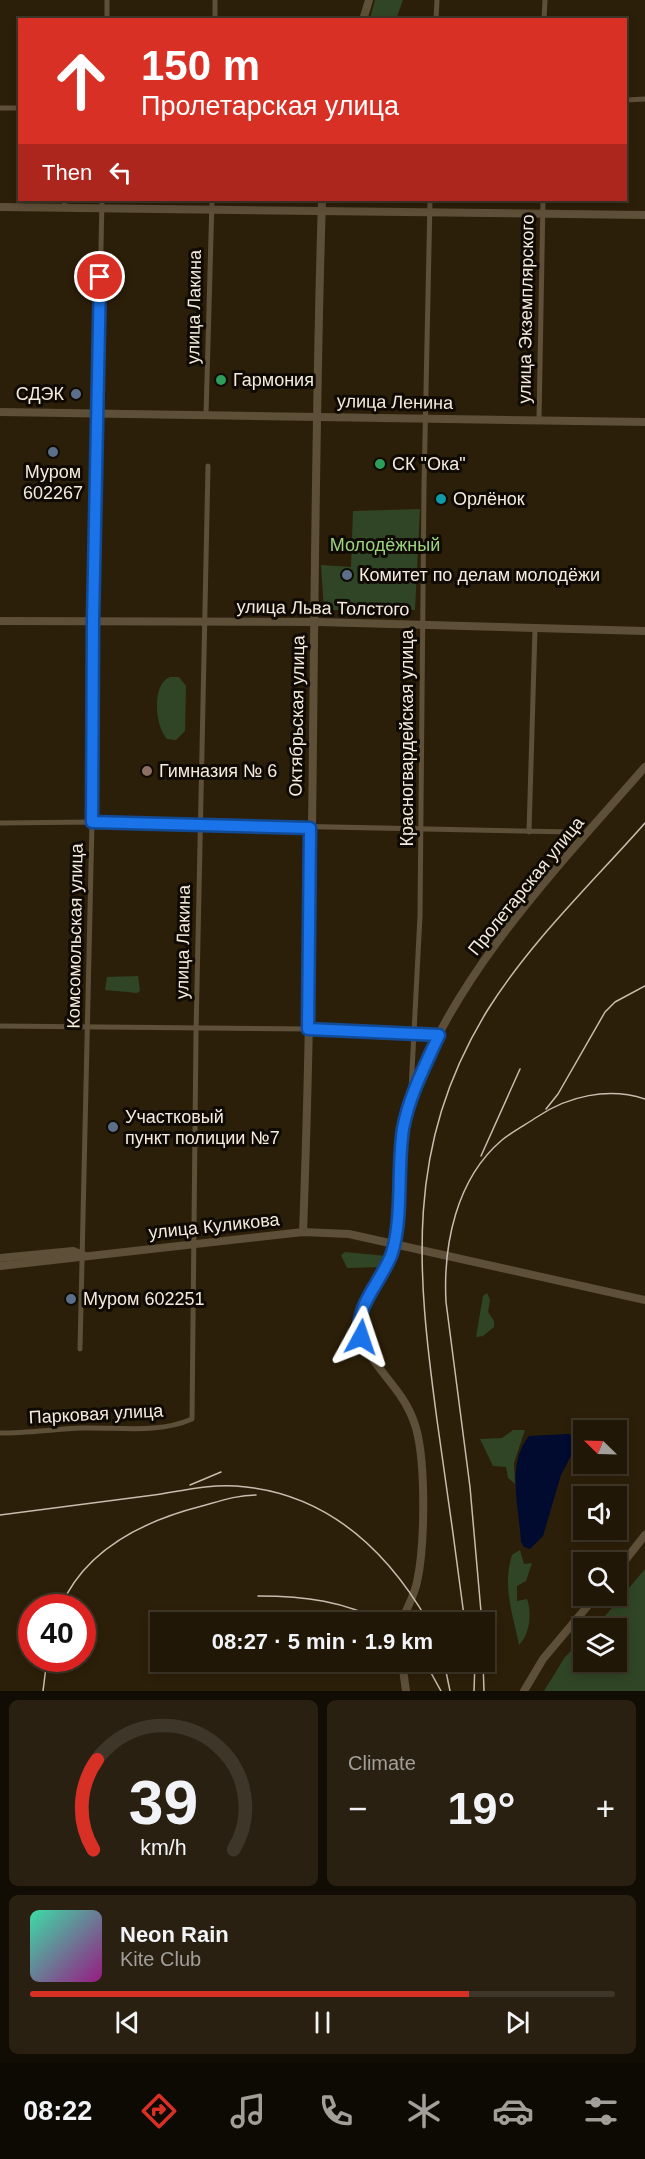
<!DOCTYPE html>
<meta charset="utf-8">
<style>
:root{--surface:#211707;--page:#292011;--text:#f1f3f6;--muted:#a29f9b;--line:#3e3628;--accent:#d93025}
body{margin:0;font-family:Arial,sans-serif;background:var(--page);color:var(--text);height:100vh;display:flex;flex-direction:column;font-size:22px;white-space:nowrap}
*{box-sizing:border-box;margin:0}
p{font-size:20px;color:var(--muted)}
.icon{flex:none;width:33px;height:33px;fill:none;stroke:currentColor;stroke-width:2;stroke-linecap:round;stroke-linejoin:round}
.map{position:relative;height:1691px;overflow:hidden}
.side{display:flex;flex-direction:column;gap:9px;padding:9px;background:#120d04;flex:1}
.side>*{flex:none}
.banner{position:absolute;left:18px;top:18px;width:609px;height:183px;border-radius:0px;box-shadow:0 3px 9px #0003,0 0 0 2px var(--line);background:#d93025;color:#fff;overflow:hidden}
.needle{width:39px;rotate:293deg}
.controls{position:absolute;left:573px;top:1420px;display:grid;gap:12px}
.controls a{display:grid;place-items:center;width:54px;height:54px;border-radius:0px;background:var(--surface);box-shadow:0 3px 9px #0003,0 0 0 2px var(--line);font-size:30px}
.speed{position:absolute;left:18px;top:1594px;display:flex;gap:12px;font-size:30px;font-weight:700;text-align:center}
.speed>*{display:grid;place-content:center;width:78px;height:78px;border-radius:50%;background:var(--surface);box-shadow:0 3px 9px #0003,0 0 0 2px var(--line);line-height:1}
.speed .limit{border:9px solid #d22;background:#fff;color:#111}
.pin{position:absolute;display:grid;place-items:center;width:51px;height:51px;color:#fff;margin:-26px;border:3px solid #fff;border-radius:50%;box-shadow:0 2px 6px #0007}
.me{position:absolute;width:66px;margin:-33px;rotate:5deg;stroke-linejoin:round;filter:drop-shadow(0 0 4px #0008)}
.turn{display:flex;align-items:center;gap:21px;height:126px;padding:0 24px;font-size:27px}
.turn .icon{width:78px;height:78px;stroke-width:2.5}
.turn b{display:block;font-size:42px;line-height:51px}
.then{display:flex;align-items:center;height:57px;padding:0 24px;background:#0003;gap:12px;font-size:22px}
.big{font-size:45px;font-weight:600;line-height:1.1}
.side .card{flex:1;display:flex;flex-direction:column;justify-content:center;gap:9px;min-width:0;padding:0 21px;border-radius:9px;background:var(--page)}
.side .dial{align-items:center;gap:0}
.dial svg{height:156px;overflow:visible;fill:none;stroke:var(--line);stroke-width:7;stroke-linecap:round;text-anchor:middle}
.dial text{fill:var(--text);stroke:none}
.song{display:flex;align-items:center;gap:18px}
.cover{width:72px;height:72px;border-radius:9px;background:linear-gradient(135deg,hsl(160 70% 55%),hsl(310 70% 35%))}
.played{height:6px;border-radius:3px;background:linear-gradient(90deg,var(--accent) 75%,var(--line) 75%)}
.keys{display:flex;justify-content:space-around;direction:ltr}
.heat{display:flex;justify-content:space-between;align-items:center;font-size:33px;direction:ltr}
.side .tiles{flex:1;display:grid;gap:9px;grid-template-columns:1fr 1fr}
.card:last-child{grid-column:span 2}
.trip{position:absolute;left:150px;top:1612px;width:345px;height:60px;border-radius:0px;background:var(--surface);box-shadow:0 3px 9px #0003,0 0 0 2px var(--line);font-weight:600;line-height:60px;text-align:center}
.menu{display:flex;height:96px;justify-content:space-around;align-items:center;background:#0d0903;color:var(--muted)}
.menu .icon{width:42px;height:42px}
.menu .on{color:var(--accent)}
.menu b{font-size:27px;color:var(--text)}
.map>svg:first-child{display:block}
</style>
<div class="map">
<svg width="645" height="1691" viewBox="0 0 645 1691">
<rect width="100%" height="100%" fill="#2c1f09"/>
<g fill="#304525">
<path d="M375,0H403L396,19H370Z"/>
<path d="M420,509L415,610H324L321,565L351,567L353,511Z"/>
<path d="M170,677H179L186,686L185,731L176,740L167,739C155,726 151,685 170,677Z"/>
<path d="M138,976L140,991L137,993L105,990L107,977Z"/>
<path d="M345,1252L386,1256L381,1267L347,1268L341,1255Z"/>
<path d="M487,1293L490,1300L488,1312L494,1321V1327L483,1336L476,1337L483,1296Z"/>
<path d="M513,1430H525L514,1463L515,1484L508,1478L506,1467L493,1466L480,1439L502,1438Z"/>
<path d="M520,1550L524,1564L532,1563L526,1581L517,1586V1601L527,1599C532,1613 530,1634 519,1645C513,1614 502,1587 512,1555Z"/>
<path d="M645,1569V1691H544L565,1657L583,1639L584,1662H616V1629H594Z"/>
</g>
<path fill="#000b2f" d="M568,1434L575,1436L573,1452L561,1475L543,1536L530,1549L524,1547L521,1542C519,1507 506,1464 529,1436Z"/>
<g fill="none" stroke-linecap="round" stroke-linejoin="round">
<g stroke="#5e4f38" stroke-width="5">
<path d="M107,20V0"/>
<path d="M215,20V0"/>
<path d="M436,20L437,0"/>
<path d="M544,20L545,0"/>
<path d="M626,100L645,99"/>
<path d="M0,108H20"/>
<path d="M64,207L65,200"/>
<path d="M206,415L212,200"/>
<path d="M539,419L543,200"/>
<path d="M0,823L92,822L572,832L584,837"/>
<path d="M529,832L535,629"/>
<path d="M0,1026L308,1029L439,1035"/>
<path d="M411,1090L420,916L424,486L430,200"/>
<path d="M80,1349L92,822L93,621L102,200"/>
<path d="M0,1433C28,1433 55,1429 83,1428C119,1427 158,1434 192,1419L196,1034L208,466"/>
</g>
<g stroke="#5e4f38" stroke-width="8">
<path d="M363,20L369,0"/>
<path d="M0,207L645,215"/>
<path d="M0,412L645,422"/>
<path d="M0,621L319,622L645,631"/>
<path d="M303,1232C316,888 311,544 322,200"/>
<path d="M0,1258L73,1251L83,1255"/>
<path d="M0,1266L303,1232L349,1234L645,1300"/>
<path d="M616,1572L645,1535"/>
<path d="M401,1623C406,1609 414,1597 417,1582C425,1546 426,1464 416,1428C413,1418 408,1407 402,1398C390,1379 361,1351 359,1329C356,1304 389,1271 394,1245C404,1196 394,1144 411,1096C457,970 558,867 645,767"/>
<path d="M402,1662L406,1691"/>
<path d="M524,1691L543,1659L596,1596"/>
</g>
<g stroke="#c7bdae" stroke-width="1.5">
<path d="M546,1109L558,1094L605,1012L615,1002L645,986"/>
<path d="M481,1156L520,1069"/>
<path d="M190,1485L221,1472"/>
<path d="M0,1515C51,1508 103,1502 154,1495C181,1491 209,1484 236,1486C326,1492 387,1550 429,1623"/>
<path d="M258,1596C305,1596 344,1601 386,1623"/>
<path d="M60,1608C85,1549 143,1521 202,1506C220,1501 237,1495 256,1495"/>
<path d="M465,1623C456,1555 447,1488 437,1420C417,1271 404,1147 487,1011C530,942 591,884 645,823"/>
<path d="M482,1623L470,1487L446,1302C443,1245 456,1179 502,1140C513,1131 525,1125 537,1117C568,1096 608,1087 645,1099"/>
<path d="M425,1662L441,1691"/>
<path d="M444,1662L450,1691"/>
<path d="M483,1662L484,1691"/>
<path d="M43,1691L47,1659"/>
<path d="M474,1691L475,1662"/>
</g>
</g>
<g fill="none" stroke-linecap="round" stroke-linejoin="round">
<defs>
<path id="route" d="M100,277L93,621L92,822L310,828L308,1029L439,1035C425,1066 409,1096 403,1129C397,1168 403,1218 392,1253C383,1280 352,1308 361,1337"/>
</defs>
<use href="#route" stroke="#114b97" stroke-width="15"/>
<use href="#route" stroke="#1a73e8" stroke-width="10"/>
</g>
<g fill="#2e9e5b" stroke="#0f0a03" stroke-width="2">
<circle cx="221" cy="380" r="6"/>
<circle cx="380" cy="464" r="6"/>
</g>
<g fill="#5c6f8a" stroke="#0f0a03" stroke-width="2">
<circle cx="76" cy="394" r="6"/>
<circle cx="53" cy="452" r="6"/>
<circle cx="347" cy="575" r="6"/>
<circle cx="113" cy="1127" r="6"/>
<circle cx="71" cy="1299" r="6"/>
</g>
<circle fill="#0f9aa8" stroke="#0f0a03" stroke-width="2" cx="441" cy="499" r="6"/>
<circle fill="#8d6e63" stroke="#0f0a03" stroke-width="2" cx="147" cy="771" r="6"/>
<g text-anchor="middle" stroke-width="6" stroke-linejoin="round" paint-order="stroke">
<g font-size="18" fill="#f4ebde" stroke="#0f0a03">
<text transform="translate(194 307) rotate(-89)" y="6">улица Лакина</text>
<text transform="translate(526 309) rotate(-89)" y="6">улица Экземплярского</text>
<text transform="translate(395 402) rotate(1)" y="6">улица Ленина</text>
<text transform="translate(323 608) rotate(1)" y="6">улица Льва Толстого</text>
<text transform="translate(297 716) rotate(-89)" y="6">Октябрьская улица</text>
<text transform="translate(407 738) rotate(-90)" y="6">Красногвардейская улица</text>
<text transform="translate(526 886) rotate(-51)" y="6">Пролетарская улица</text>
<text transform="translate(75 936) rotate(-89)" y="6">Комсомольская улица</text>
<text transform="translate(183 942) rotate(-89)" y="6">улица Лакина</text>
<text transform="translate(214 1226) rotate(-6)" y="6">улица Куликова</text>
<text transform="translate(96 1414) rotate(-3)" y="6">Парковая улица</text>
</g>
<g font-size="18" fill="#f4ebde" stroke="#0f0a03" text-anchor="start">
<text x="233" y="386">Гармония</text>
<text x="64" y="400" text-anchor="end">СДЭК</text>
<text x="392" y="470">СК "Ока"</text>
<text x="53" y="478" text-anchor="middle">Муром<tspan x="53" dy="21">602267</tspan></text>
<text x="453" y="505">Орлёнок</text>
<text x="359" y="581">Комитет по делам молодёжи</text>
<text x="159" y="777">Гимназия № 6</text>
<text x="125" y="1123">Участковый<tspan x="125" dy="21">пункт полиции №7</tspan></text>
<text x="83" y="1305">Муром 602251</text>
</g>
<g font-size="18" fill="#9bd37f" stroke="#0f0a03">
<text x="385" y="551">Молодёжный</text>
</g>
</g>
</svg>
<div class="controls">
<a><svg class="needle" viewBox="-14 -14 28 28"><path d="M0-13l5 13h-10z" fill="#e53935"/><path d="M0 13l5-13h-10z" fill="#a29f9b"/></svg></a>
<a><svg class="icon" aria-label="sound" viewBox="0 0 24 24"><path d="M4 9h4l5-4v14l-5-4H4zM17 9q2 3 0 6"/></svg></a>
<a><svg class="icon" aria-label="search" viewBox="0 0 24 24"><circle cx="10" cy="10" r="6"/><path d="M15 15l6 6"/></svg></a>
<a><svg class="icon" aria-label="layers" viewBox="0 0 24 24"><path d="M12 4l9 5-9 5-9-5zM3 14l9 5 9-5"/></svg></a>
</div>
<div class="speed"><div class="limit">40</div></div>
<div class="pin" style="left:100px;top:277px;background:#d93025"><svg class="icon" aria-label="arrive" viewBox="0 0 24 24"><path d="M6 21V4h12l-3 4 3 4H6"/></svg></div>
<svg class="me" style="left:361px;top:1337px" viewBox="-20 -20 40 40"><path d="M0-17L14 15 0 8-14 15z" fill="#1a73e8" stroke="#fff" stroke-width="4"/></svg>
<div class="trip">08:27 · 5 min · 1.9 km</div>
<div class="banner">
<div class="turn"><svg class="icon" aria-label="ahead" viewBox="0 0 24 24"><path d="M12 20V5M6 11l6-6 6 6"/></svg><div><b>150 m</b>Пролетарская улица</div></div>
<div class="then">Then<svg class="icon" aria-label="left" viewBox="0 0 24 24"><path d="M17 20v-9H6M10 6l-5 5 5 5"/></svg></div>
</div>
</div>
<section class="side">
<div class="tiles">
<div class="card dial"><svg viewBox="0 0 100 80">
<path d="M14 69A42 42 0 1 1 86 69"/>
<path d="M14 69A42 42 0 0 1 16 23" stroke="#d93025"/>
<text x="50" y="56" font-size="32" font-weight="700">39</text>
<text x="50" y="72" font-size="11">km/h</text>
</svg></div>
<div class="card"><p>Climate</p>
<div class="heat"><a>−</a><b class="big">19°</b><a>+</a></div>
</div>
<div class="card">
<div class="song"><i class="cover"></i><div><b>Neon Rain</b><p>Kite Club</p></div></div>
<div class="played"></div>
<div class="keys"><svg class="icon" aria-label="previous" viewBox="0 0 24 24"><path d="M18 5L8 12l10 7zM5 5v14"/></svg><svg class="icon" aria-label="pause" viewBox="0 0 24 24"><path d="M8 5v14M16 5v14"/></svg><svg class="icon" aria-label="next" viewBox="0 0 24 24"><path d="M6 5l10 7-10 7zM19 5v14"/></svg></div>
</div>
</div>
</section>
<nav class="menu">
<b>08:22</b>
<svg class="icon on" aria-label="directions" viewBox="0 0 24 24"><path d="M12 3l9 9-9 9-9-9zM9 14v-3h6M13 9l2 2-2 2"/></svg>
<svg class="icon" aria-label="music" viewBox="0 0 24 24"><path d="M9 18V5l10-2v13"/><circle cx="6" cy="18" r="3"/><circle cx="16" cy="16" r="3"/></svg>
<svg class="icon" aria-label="phone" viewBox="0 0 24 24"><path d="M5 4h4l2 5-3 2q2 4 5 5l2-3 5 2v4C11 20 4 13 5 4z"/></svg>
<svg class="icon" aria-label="climate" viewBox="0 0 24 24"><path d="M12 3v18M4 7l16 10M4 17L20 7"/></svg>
<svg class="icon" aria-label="car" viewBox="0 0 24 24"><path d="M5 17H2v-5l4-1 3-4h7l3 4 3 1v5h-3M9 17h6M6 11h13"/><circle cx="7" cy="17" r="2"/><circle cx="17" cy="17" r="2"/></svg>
<svg class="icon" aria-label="filters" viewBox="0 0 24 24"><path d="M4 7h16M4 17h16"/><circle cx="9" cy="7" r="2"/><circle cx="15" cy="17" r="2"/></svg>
</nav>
